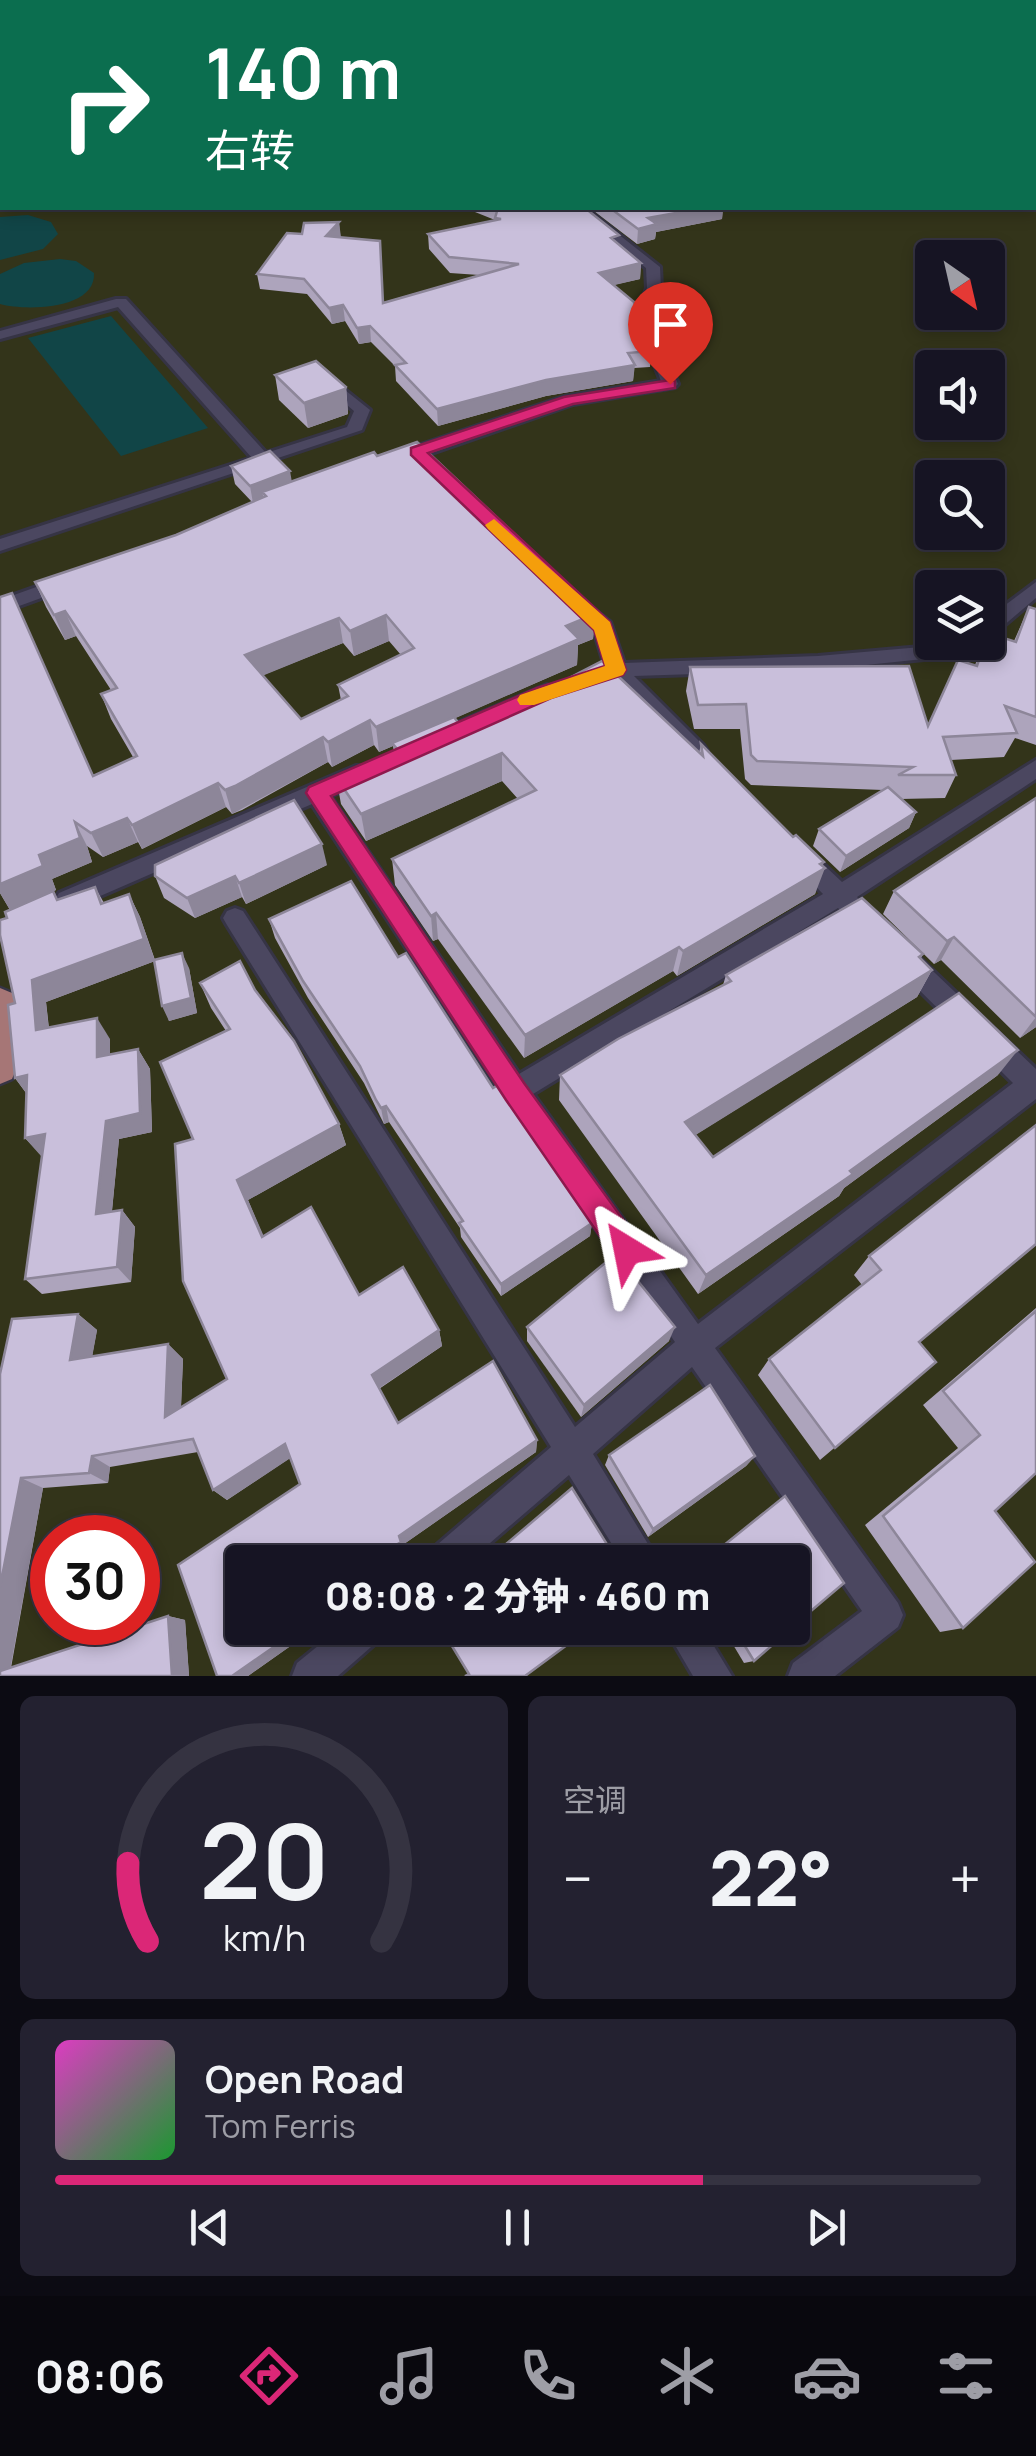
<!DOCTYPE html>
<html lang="zh">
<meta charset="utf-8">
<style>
:root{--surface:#161423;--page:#232130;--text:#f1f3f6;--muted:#9e9ea6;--line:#353341;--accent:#db2777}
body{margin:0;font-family:Manrope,"Noto Sans SC",sans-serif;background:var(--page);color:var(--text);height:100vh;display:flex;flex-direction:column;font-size:38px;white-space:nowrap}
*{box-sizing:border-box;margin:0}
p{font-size:32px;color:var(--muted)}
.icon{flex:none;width:55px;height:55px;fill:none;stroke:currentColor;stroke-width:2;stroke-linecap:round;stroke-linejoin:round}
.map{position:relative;height:1676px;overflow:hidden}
.details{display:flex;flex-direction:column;gap:20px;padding:20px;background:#0c0b13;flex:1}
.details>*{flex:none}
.top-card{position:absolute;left:0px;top:0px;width:1038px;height:210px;box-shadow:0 5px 15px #0003,0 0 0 2px var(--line);background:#0b6e4f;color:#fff;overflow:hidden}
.needle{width:65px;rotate:146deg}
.tools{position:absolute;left:915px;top:240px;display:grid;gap:20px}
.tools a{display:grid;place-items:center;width:90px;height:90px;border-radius:10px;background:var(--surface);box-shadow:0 5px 15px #0003,0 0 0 2px var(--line);font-size:50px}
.speed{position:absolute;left:30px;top:1515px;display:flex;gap:20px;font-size:50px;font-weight:700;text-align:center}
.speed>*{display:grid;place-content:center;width:130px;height:130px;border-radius:50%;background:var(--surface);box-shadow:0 5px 15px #0003,0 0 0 2px var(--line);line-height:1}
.speed .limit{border:15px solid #d22;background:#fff;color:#111}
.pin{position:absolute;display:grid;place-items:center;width:85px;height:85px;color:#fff;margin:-102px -42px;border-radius:50% 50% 50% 0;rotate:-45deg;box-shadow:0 0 10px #0007}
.pin .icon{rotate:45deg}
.me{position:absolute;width:110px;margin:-55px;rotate:325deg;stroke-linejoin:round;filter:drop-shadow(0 0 8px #0008)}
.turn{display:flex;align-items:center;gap:35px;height:210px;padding:0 40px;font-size:45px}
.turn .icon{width:130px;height:130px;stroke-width:2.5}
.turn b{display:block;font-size:70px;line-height:85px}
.big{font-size:75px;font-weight:800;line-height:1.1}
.details .widget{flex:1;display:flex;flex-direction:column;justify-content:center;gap:15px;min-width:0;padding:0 35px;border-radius:15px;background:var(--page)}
.details .dial{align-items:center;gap:0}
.dial svg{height:260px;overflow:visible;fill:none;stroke:var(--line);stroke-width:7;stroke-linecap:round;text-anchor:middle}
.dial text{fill:var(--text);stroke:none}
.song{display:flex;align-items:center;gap:30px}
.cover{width:120px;height:120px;border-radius:15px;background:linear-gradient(135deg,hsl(310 70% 55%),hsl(130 70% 35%))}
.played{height:10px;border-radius:5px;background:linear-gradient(90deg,var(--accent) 70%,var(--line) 70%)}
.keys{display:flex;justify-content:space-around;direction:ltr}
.heat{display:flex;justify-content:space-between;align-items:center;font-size:55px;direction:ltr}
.details .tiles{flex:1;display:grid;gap:20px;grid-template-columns:1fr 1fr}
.widget:last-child{grid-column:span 2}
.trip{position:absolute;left:225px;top:1545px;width:585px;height:100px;border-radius:10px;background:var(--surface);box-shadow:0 5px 15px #0003,0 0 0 2px var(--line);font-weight:800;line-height:100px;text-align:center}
.dock{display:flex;height:160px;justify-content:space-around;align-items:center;background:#09080e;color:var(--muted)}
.dock .icon{width:70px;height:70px}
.dock .active{color:var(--accent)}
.dock b{font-size:45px;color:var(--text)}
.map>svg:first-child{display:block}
</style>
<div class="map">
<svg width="1036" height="1676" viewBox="0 0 1036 1676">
<rect width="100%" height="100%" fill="#1e1a2f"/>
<path fill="#33341a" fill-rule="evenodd" d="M0,0H1036V1676H0ZM2,2H1035V208H2ZM932,258H988V312H932ZM932,368H988V422H932ZM932,478H988V532H932ZM932,588H988V642H932ZM52,1538H138V1622H52ZM242,1562H792V1628H242Z"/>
<g fill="#114547">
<path d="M28,215L51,222L58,234L43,249L0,260V217Z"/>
<path d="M60,259L76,261L94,273C96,310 25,311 0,304V274L24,263Z"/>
<path d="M111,316L208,428L121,456L28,338Z"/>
</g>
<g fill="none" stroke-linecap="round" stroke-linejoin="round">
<defs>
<g id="street">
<path d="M190,0H283L189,2Z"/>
<rect x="0" y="198" width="2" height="8"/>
<path d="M572,208H585L660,267L661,288L650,317L678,384L675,387L573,404L403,463H391V455L564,397L661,381L636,317L647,288L646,268Z"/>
<path d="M116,299H126L266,453L347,427L354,411L320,382V376L325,374L370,410L362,430L0,551V539L252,458L118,307L0,339V331Z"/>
<path d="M67,576L74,578V586L0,613V600Z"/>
<path d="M1036,582V598L995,633L988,634V618Z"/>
<path d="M574,594L610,622L624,663L818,656L978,642L962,655L818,670L634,676L703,745L707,751L696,759L689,757L612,678L587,686L580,684L577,679L580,674L605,666L594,630L565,600Z"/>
<path d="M547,685L557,692L554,697L441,746L434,749L424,741L427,736Z"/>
<path d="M1036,760V779L857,897L881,924L877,931C860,937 850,920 838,908L533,1094L698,1324L1013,1083L897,968L894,961L897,954L906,951L915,954L1036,1069V1099L715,1348L898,1603L903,1615L898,1627L835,1676H788L793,1663L862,1611L692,1367L593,1454L659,1562H623L569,1475L468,1562H426L431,1550L551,1447L227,925L223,918L227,911L235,908L243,911L575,1427L675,1342L506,1100L312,804L75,907L67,910L59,907L55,900L59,893L356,766H372L375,772L372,778L330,796L519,1074L823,894L791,861L788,855L791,849H807L842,882Z"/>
<path d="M340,1628H385L379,1640L338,1676H292L297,1663Z"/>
<path d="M665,1628H703L732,1676H693Z"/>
</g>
<g id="primary">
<path d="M1021,0H1036V5L1023,2Z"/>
<path d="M2,26V34L0,35V27Z"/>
<path d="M0,988L12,993C22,1014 22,1058 12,1079L0,1084Z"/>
</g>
</defs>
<use href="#street" stroke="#363445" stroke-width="6"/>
<use href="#primary" stroke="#363445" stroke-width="5"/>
<use href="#street" fill="#4b4760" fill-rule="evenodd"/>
<use href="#primary" fill="#a67676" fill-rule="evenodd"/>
<defs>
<path id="rail" d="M975,0L979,2"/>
</defs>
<use href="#rail" stroke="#8b899a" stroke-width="5"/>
<use href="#rail" stroke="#080710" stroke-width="4" stroke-dasharray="10" stroke-linecap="butt"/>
</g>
<g fill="#ada4bc" fill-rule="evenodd">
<path d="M428,0H522V2H433Z"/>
<path d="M914,0H973L977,2H917Z"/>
<path d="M465,208H585L618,244L641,263L640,279L613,285L639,315L638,322L651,351L650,367L634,368L633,381L546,396L438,426L396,381L395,366L371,342L359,344L345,321L332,324L307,294L260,289L257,274L302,234L339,222L340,238L384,302L479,275L450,273L429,249L428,234L495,220Z"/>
<path d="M590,208H723L722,219L656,232L655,239L637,244Z"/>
<path d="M275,375L346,387L348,414L308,428L279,400Z"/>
<path d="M231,466L292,482L595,614L593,639L578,645L577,665L455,718L465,732L699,753L701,744L822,866L815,894L677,976L673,971L524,1058L438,939L433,941L395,885L392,859L518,799L502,781L366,841L341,804L336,777L394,753L393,746L379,752L374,745L332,767L328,762L242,810L232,814L226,807L142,849L138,842L103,857L87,846L92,862L52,879L56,890L10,910L0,893V597L94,776L133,757L111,719L101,694L111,690L76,636L65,640L46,607L35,582L176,535L252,502L235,484ZM389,641L401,655L338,685L341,700L301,719L263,675L343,643L354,656Z"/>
<path d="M1029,607L1036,609V745L1015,738L1004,757L951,760L956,775L945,798L901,799L916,812L909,828L840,872L813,846L819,829L883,790L751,785L745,779L740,729H694L686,691L690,667L928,726L975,665L984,642L1014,641Z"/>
<path d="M1036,798V1027L1020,1038L941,960L934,964L883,914L894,891Z"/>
<path d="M327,865L246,904L242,897L195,918L164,898L155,876Z"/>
<path d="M95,887L104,903L129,894L140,917L155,960L189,968L197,1013L169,1021L155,961L46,1002L49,1028L110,1039V1054L138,1049L150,1069L152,1132L119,1139L112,1211L122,1210L135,1227L131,1282L42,1294L25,1279L42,1156L25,1138L26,1093L15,1078V1003L53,891L58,900Z"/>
<path d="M269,919L398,957L592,1223L590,1236L501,1296L461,1237L460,1228L389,1122L384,1124L380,1116L364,1083L308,998L275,938Z"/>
<path d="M923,954L921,958L932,970L917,997L695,1135L713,1157L998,1075L844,1188L839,1196L698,1294L559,1100L560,1075L723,985L726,975Z"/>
<path d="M240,961L255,990L294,1041L339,1124L346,1145L248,1200L263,1236L311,1207L359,1295L403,1267L439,1330L442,1346L379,1389L398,1423L493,1361L537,1440L536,1452L404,1544L406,1549L385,1562H242V1628H316L248,1676H217L178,1565L300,1484L290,1458L227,1500L213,1490L198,1452L110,1467L108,1483L43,1488L11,1668L168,1616L185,1620L189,1676H0V1374L12,1319L78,1314L97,1330L92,1356L168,1344L183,1359L181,1407L227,1379L183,1281L175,1144L193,1139L160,1062L226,1031L211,1008L200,983Z"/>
<path d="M1036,1125L919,1343L936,1362L820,1460L758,1375L769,1359L862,1285L854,1275L869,1256Z"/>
<path d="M1036,1308V1473L995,1511L963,1628L940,1632L865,1525L958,1448L923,1405Z"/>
<path d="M527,1327L669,1341L581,1417L527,1341Z"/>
<path d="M609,1455L755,1456L746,1466L648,1537L605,1465Z"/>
<path d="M723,1628H792L754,1661L744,1663Z"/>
</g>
<g fill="#8d8699">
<path d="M474,0H522V2H461Z"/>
<path d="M704,208H723L722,219L656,232L655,239L637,244L638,229L648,218Z"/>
<path d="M339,222L341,237L328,252L326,236Z"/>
<path d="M641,263L640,279L598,289L599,273Z"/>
<path d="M343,305L345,321L332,324L329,308Z"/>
<path d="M370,326L371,342L359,344L357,328Z"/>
<path d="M635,365L633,381L546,396L438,426L437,409L546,380Z"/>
<path d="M346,387L348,414L308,428L304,403Z"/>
<path d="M290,471L293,488L262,492L264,499L253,503L250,486Z"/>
<path d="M65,611L76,636L65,640L54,615Z"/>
<path d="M595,614L593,639L578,645L577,665L394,745L392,743L393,746L379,752L376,727L566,626Z"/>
<path d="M386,615L389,641L354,656L350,631Z"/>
<path d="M339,618L343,643L252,680L245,655Z"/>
<path d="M370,720L374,745L332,767L328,742Z"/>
<path d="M323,737L328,762L232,814L225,790Z"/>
<path d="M502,753V781L366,841L361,814Z"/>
<path d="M218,783L226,807L142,849L132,825Z"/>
<path d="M916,812L909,828L840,872L846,856Z"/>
<path d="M127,818L138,842L103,857L91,833Z"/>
<path d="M75,822L87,846L92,862L52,879L56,890L10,910L0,893V884L39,855Z"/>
<path d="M322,844L327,865L246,904L239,883Z"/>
<path d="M824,862L821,871L825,868L815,894L677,976L683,951Z"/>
<path d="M235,876L242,897L195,918L187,898Z"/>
<path d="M129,894L140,917L155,961L46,1002L51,1051L36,1030L32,980Z"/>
<path d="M436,913L438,939L433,941L431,916Z"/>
<path d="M954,937L941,960L934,964L947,941Z"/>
<path d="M679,947L673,971L524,1058L525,1035Z"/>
<path d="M182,953L189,968L197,1013L169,1021L162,1006Z"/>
<path d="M932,970L917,997L678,1146L685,1122Z"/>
<path d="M1036,1017V1027L1020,1038Z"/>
<path d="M97,1018L110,1039V1077L97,1057Z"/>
<path d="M138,1049L150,1069L152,1132L119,1139L110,1230L96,1214L106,1121Z"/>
<path d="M1018,1050L998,1075L844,1188L839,1196L698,1294L706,1275Z"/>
<path d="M27,1075L30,1098L15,1078Z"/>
<path d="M386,1106L389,1122L384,1124L381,1108Z"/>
<path d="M339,1124L346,1145L248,1200L272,1255L262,1237L237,1180Z"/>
<path d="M45,1134L61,1152L41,1156L25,1138Z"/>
<path d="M122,1210L135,1227L131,1282L117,1267Z"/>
<path d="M592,1223L590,1236L501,1296V1284Z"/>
<path d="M1036,1244V1245L901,1358L919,1342Z"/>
<path d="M78,1314L97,1330L89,1375L70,1360Z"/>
<path d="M675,1327L669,1341L581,1417L584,1405Z"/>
<path d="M439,1330L442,1346L378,1389L372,1375Z"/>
<path d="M168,1344L183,1359L180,1429L165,1417Z"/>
<path d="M537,1440L536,1452L404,1544L406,1549L385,1562H367L399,1536Z"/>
<path d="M285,1444L295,1455L227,1500L213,1490Z"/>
<path d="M92,1456L110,1467L108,1483L89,1473Z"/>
<path d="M755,1456L746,1466L648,1537L653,1529Z"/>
<path d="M21,1478L43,1488L9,1676H0V1587Z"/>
<path d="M168,1616L185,1620L189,1676H172Z"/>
<path d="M301,1628H316L248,1676H232Z"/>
</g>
<g fill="#c9bfdb" stroke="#8d8699" stroke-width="2.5" fill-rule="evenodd">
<path d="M934,0H973L977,2H938Z"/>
<path d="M1035,38H1036L1035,152Z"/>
<path d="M498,208H585L619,235L611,238L641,263L599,273L634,302L639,315H635L651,351L628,353L635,365L546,380L437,409L395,365L406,363L370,326L357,328L343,305L329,308L304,279L257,274L287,233L302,234L304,223L339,222L326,236L380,241L383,303L519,264L449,257L428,234L501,219L495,218Z"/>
<path d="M610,208H704L648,218L657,224L638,229Z"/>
<path d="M316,361L346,387L345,389L304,403L275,375Z"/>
<path d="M417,442L593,608L595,614L566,626L579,639L376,727L370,720L328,742L323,737L235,786L225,790L218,783L132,825L127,818L91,833L75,822L80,838L39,855L43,866L0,884V597L12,593L93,776L137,756L101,694L117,688L65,611L54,615L35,582L176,535L266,496L262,492L374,452L377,456ZM386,615L414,648L338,685L348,696L301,719L245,655L339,618L350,631Z"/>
<path d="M270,451L290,471L250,486L231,466Z"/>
<path d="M1029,607L1036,609V717L1005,706L1017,733L943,737L956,775H898L913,767L757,761L751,755L746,704L698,705L690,667L909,666L928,726L958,660L977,666L985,642H988V633L1016,642Z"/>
<path d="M602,661L703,756L701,744L793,837L796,835L824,862L820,864L825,868L683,951L679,947L525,1035L436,913L431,916L392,859L536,790L502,753L361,814L336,777L399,751L392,743L454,717L465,732Z"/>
<path d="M888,787L916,812L846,856L819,829Z"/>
<path d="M1036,798V1017L954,937L947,941L894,891Z"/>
<path d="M294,800L322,844L239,883L235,876L187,898L155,876V865Z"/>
<path d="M351,881L398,957L406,953L493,1088L498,1085L592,1223L501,1284L459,1223L463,1221L386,1106L381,1108L376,1100L360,1066L303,981L269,919Z"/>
<path d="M95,887L101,904L129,894L144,939L32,980L36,1030L97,1018V1057L138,1049L140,1113L106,1121L96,1214L122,1210L117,1267L25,1279L45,1134L25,1138L27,1075L15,1078L8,1005L15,1003L0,935V920L7,918L5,912L53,891L57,900Z"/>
<path d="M862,898L923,954L919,957L932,970L685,1122L713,1157L959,993L1018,1050L850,1171L853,1174L706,1275L560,1075L618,1039L731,981L726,975Z"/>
<path d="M182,953L191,998L162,1006L154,960Z"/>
<path d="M240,961L255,990L294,1041L339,1124L237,1180L262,1237L311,1207L359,1295L403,1267L439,1330L372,1375L398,1423L493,1361L537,1440L399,1536L401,1542L367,1562H242V1628H301L232,1676H217L178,1565L300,1484L285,1444L213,1490L193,1439L92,1456L89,1473L21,1478L0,1587V1374L12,1319L78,1314L70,1360L168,1344L165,1417L227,1379L183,1281L175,1144L193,1139L160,1062L230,1029L200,983Z"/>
<path d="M1036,1125V1244L919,1342L936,1362L835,1448L769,1359L881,1270L869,1256Z"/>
<path d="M616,1254L675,1327L584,1405L527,1327Z"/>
<path d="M1036,1311V1473L995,1511L1035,1562L963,1628L883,1516L980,1435L943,1391Z"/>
<path d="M710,1385L755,1456L653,1529L609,1455Z"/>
<path d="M572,1488L618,1562H485Z"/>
<path d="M785,1496L844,1583L792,1627V1562H703Z"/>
<path d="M168,1616L172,1676H0V1671Z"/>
<path d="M441,1628H590L525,1676H465L469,1674Z"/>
<path d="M734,1628H792L754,1661Z"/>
</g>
<path fill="#db2777" stroke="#8e194d" stroke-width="2.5" d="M670,380L675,381V388L573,404L428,453L610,622L626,670L623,675L551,698L331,796L524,1083L638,1240L642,1250L638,1261L627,1265L617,1261L506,1100L306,793L309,787L537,688L605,666L594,630L411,455V448L564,397Z"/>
<path fill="#f59e0b" d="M494,519L610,622L626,670L623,675L534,705H520L517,700L520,695L605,666L594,630L488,529L485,525Z"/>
</svg>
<div class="tools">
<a><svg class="needle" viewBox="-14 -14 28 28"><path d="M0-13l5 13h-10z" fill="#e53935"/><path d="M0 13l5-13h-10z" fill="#9e9ea6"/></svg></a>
<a><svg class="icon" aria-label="sound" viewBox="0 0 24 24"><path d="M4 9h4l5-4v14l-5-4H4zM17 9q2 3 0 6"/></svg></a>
<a><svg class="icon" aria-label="search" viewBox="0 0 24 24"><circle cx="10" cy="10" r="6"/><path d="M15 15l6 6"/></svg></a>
<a><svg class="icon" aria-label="layers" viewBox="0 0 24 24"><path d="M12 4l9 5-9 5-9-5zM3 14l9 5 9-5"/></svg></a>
</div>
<div class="speed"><div class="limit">30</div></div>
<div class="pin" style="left:670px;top:384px;background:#d93025"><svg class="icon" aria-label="arrive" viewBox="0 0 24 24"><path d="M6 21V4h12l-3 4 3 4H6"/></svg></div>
<svg class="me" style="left:627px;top:1250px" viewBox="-20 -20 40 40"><path d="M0-17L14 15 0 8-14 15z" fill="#db2777" stroke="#fff" stroke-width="4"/></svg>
<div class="trip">08:08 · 2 分钟 · 460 m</div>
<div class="top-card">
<div class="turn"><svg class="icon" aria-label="right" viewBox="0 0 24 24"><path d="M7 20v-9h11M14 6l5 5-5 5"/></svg><div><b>140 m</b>右转</div></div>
</div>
</div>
<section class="details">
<div class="tiles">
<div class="widget dial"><svg viewBox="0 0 100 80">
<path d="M14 69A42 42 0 1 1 86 69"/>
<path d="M14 69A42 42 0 0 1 8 45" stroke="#db2777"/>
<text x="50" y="56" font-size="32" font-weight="700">20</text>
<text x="50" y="72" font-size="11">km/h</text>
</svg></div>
<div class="widget"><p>空调</p>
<div class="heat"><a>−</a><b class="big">22°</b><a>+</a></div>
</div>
<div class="widget">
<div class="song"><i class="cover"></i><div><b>Open Road</b><p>Tom Ferris</p></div></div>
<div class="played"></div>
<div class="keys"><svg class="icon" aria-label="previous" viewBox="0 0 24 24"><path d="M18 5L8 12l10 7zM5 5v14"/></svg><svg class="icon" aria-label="pause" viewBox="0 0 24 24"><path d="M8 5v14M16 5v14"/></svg><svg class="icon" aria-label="next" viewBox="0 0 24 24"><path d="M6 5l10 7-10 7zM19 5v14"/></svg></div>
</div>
</div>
</section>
<nav class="dock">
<b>08:06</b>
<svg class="icon active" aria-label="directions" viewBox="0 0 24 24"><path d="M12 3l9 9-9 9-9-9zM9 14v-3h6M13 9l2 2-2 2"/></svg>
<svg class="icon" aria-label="music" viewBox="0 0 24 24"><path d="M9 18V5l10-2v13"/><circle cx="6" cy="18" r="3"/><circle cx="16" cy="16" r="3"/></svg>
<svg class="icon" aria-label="phone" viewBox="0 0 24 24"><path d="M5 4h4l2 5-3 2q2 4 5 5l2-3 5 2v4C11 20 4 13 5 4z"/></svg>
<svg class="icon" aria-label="climate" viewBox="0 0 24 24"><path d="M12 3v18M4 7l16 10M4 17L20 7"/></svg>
<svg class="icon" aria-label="car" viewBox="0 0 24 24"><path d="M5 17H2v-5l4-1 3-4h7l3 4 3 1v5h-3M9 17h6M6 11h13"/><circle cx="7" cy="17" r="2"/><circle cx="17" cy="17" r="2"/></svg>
<svg class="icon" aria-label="filters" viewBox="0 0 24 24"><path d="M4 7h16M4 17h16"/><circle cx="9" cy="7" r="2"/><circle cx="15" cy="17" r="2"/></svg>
</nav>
